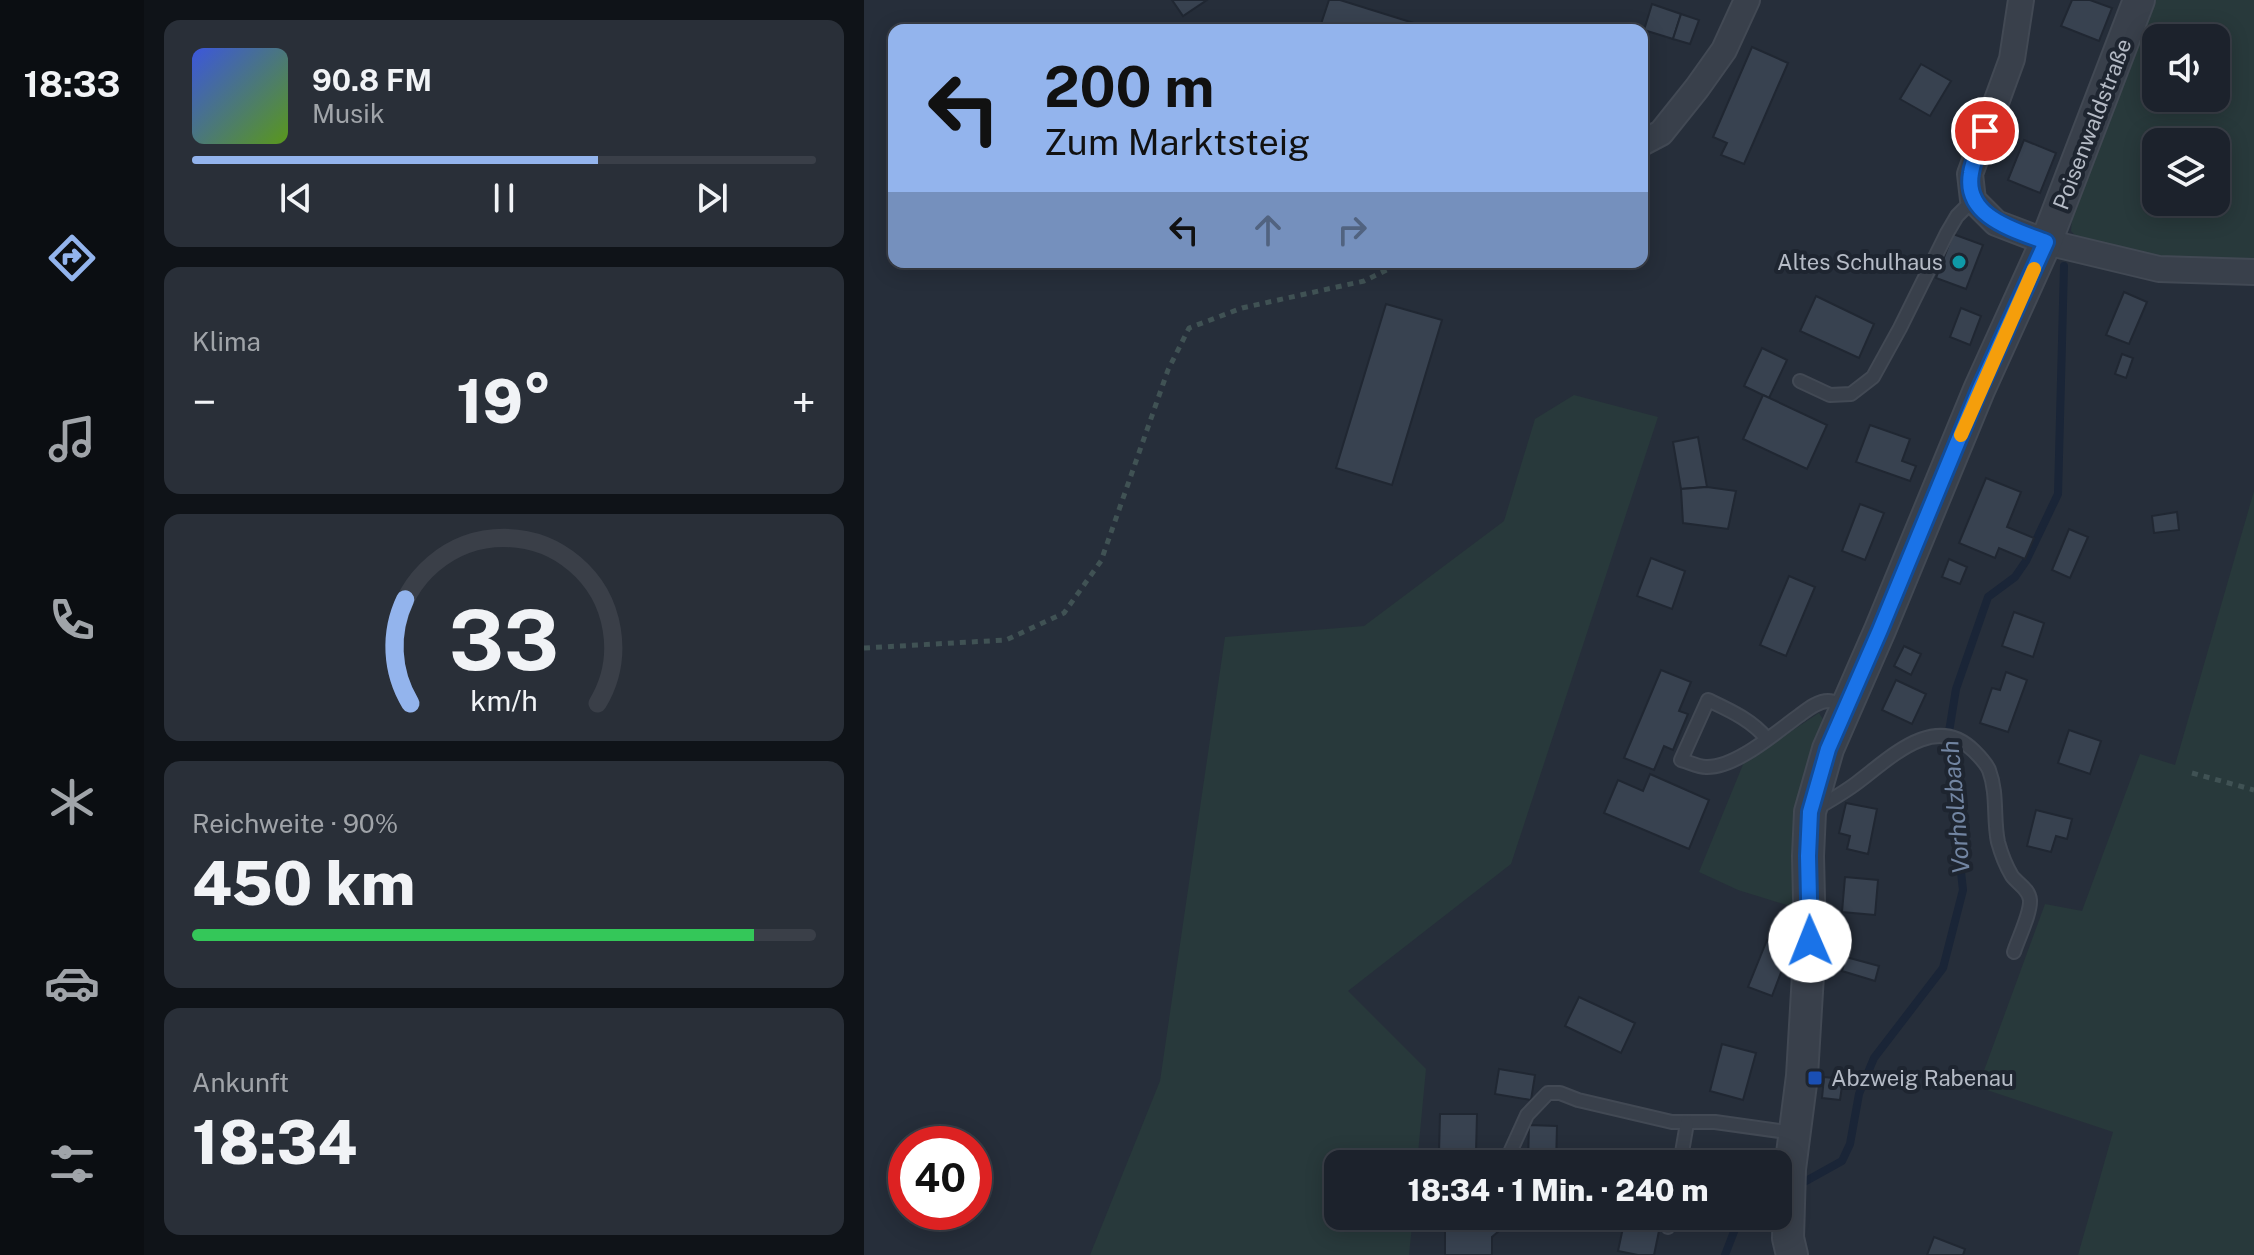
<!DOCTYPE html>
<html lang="de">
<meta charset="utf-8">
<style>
:root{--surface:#1c222c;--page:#292f38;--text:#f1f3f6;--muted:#a0a4a9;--line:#3a3f48;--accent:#93b4ed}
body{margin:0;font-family:"Public Sans",sans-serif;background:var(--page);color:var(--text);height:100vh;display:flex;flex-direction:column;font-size:30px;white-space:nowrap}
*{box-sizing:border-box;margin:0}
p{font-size:26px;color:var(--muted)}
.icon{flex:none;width:44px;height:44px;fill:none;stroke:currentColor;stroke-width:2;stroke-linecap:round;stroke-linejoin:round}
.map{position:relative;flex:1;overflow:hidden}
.drawer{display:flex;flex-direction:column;gap:20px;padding:20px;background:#0f1318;width:720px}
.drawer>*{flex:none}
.guide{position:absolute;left:24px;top:24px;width:760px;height:244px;border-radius:16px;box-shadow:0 4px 20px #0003,0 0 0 2px var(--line);background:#93b4ed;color:#111;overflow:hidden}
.tools{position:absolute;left:1278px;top:24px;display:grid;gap:16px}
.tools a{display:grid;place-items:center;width:88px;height:88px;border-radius:16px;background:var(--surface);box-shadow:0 4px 20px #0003,0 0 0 2px var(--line);font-size:40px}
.speed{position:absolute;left:24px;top:1126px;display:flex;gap:16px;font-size:40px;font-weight:700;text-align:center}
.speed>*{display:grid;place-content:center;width:104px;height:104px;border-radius:50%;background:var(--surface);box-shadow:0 4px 20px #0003,0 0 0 2px var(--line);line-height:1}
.speed .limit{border:12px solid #d22;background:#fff;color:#111}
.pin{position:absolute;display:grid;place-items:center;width:68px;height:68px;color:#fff;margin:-34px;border:4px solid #fff;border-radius:50%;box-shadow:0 2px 8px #0007}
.me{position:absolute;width:88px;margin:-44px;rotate:359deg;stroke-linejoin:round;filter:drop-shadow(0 0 6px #0008)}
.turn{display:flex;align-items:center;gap:28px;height:168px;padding:0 24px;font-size:36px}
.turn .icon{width:104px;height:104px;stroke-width:2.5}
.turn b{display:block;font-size:56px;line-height:68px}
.lanes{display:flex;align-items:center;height:76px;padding:0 24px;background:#0003;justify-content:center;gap:40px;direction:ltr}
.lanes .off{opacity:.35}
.big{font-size:60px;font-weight:800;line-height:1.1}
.drawer .card{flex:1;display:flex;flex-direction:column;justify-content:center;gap:12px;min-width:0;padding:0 28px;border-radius:16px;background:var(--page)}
.drawer .dial{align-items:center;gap:0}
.dial svg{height:208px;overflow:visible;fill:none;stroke:var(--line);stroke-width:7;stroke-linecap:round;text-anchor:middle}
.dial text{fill:var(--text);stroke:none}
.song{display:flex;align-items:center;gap:24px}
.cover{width:96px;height:96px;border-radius:12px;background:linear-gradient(135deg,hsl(230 70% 55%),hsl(90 70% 35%))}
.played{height:8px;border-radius:4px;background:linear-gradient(90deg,var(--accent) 65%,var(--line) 65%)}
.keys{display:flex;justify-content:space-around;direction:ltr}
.heat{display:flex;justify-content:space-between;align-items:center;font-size:44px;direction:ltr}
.charge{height:12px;border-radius:6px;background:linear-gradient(90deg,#34c759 90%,var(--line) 0)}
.trip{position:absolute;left:460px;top:1150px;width:468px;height:80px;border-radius:16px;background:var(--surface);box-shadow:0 4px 20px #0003,0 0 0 2px var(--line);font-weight:800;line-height:80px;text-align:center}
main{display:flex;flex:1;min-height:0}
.menu{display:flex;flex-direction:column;width:144px;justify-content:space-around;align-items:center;background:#0b0e12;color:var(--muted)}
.menu .icon{width:56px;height:56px}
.menu .active{color:var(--accent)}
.menu b{font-size:36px;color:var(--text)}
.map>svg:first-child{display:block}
</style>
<main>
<nav class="menu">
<b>18:33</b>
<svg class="icon active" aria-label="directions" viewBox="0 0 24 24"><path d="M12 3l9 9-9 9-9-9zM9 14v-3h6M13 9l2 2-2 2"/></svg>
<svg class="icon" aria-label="music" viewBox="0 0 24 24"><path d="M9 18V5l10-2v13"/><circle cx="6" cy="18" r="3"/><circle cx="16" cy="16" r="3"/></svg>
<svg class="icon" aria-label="phone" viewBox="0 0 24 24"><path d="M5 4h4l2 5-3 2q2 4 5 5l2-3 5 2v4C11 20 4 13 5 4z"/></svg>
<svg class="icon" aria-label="climate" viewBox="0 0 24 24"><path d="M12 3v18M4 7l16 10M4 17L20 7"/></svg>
<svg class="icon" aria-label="car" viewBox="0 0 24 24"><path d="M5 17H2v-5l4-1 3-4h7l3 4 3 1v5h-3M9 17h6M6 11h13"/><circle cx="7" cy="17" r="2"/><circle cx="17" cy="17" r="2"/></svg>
<svg class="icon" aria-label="filters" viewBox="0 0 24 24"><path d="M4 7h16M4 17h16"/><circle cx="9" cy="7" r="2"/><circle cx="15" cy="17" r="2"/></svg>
</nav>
<section class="drawer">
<div class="card">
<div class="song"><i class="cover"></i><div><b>90.8 FM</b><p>Musik</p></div></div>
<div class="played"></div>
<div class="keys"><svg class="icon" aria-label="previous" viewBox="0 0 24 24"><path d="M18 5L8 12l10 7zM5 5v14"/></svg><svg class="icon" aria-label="pause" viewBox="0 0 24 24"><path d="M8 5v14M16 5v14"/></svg><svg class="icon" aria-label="next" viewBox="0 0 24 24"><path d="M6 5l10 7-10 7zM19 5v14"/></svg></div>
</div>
<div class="card"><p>Klima</p>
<div class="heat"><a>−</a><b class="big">19°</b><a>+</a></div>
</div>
<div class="card dial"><svg viewBox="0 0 100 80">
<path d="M14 69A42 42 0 1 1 86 69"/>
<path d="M14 69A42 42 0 0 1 12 29" stroke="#93b4ed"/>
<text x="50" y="56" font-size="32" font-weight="700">33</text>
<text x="50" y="72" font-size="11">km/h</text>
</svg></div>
<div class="card"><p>Reichweite · 90%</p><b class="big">450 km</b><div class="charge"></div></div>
<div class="card"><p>Ankunft</p><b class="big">18:34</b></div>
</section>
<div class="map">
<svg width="1390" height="1255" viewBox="0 0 1390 1255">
<rect width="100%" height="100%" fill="#262e3a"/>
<g fill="#28393b" fill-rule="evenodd">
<path d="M1288,0H1390V262L1364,264L1276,255L1217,241L1207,231L1208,216ZM1292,38H1352V98H1292ZM1292,142H1352V202H1292Z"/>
<path d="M710,395L794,417L647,864L484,991L562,1069L553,1164H474V1216H549L545,1255H226L296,1081L361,637L500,626L640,521L671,419Z"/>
<path d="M1390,491V1255H1214L1249,1132L1114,1087L1181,904L1218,911L1276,754L1311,765Z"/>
<path d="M955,713L962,724L933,806L929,842V907L874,890L835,872L880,762Z"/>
</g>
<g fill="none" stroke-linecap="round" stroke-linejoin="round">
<g stroke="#1a2537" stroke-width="8">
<path d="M942,1181L978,1161L986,1144L995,1094L1010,1058L1079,968L1099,890L1083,744L1092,689L1124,597L1151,577L1162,561L1194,494L1200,266"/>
<path d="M861,1255L876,1216"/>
</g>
</g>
<g fill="#384250" stroke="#202732" stroke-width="2">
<path d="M308,0H343L319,16Z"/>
<path d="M465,0H476L572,30H476L457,24Z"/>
<path d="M1208,0H1226L1248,8L1235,41L1197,26Z"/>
<path d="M788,4L817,14L809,39L780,30Z"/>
<path d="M817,14L835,20L826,44L809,39Z"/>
<path d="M888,47L924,63L880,164L857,155L863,143L849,137Z"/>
<path d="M1057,64L1087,81L1066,116L1036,99Z"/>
<path d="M1160,140L1192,153L1176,193L1144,180Z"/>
<path d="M1089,234L1119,245L1102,289L1072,278Z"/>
<path d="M1260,292L1283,302L1265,344L1242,335Z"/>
<path d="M952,296L1010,324L995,358L936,331Z"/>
<path d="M522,304L578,320L528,485L472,468Z"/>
<path d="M1097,308L1117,316L1106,345L1086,337Z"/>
<path d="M898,348L923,360L905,398L880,386Z"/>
<path d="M1258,354L1269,358L1262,378L1251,374Z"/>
<path d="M899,395L963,425L943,469L879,439Z"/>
<path d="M1006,425L1046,439L1038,461L1052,466L1046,481L992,462Z"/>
<path d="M834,437L843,487L817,489L809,442Z"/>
<path d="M1122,478L1157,492L1143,527L1170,538L1161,559L1135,548L1131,558L1095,543Z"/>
<path d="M843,487L872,491L864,529L819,523L817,489Z"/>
<path d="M996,504L1020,513L1001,560L978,551Z"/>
<path d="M1313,512L1315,530L1290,533L1288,516Z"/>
<path d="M1205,529L1224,537L1206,578L1188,570Z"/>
<path d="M787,558L821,571L808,609L773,596Z"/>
<path d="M1085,559L1103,567L1096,584L1078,577Z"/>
<path d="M925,576L951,587L922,656L896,645Z"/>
<path d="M1150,612L1180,623L1169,657L1138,646Z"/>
<path d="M1040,646L1057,654L1047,675L1030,666Z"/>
<path d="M797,670L827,682L815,711L824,714L809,750L800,746L790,770L760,758Z"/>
<path d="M1142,672L1163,680L1144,732L1116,723L1128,688L1136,690Z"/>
<path d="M1032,680L1062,694L1048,724L1018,710Z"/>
<path d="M1205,730L1237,741L1226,774L1194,763Z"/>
<path d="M786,774L845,800L825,849L740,813L754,780L779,791Z"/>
<path d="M982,803L1013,809L1004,854L983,849L986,836L975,833Z"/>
<path d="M1172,810L1208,819L1203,839L1192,836L1187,852L1163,846Z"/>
<path d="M981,877L1014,880L1011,915L978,912Z"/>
<path d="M903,940L926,949L908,996L884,987Z"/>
<path d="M982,957L1015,966L1011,981L978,971Z"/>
<path d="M715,997L771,1023L757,1053L701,1026Z"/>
<path d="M858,1044L892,1053L879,1100L846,1091Z"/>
<path d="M635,1069L671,1075L667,1100L631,1094Z"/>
<path d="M960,1077L979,1079L976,1100L958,1098Z"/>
<path d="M576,1114H613L612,1153L575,1152Z"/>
<path d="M665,1125L693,1126L692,1164H664Z"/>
<path d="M581,1216H628L634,1223L635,1231L628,1237V1255H581Z"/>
<path d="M760,1223L795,1231L790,1255H774L754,1251Z"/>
<path d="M1070,1237L1101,1249L1099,1255H1063Z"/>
</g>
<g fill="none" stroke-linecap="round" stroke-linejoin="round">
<defs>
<g id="service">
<path d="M936,381L966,395L987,394L1009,377L1036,328L1083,233L1093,216L1109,200"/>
<path d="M903,739C888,720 865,710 844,700L817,760C825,762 834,767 842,767C872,768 912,732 936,715C944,709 954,701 964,701C971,701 976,705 982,707"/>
<path d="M953,808C967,800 981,792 994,782C1026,758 1071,712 1110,751C1115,756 1122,763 1125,770C1134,794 1129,818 1134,842C1137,853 1142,866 1148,876C1154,884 1165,889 1166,900C1167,913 1154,939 1150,952"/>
<path d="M643,1159L663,1115L684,1093H696L714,1100L808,1122H851L930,1133"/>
<path d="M816,1164L823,1123"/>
<path d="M804,1227L806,1216"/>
</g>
<g id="minor">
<path d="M1157,0L1148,59L1106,174L1109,200L1132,223L1182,242L1295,269L1390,272"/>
<path d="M778,143L797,133L833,88L860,50L883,0"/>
</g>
<path id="tertiary" d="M928,1255L924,1238L926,1169L938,1076L946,941L944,856L946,812L964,749L1016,630L1115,390L1182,242L1275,0"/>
</defs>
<use href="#service" stroke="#424954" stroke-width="16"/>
<use href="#minor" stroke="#424954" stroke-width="28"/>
<use href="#tertiary" stroke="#424954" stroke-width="34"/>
<g stroke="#405254" stroke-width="5" stroke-dasharray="6 6" stroke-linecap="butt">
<path d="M0,648L142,640L200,613L237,561L304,370L325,328L378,308L500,281L539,262"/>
<path d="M1328,773L1390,790"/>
</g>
<use href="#service" stroke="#39404b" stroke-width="12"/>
<use href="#minor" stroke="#39404b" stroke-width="24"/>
<use href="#tertiary" stroke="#39404b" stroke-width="30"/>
</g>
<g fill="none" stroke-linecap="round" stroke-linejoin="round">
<defs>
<path id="route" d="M946,941L944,856L946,812L964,749L1016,630L1115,390L1182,242C1151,230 1099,217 1107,173C1109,159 1117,144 1121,131"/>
</defs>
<use href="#route" stroke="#114b97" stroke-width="20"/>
<use href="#route" stroke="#1a73e8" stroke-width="14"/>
<path stroke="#f59e0b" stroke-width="14" d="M1097,435L1170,269"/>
</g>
<circle fill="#0f9aa8" stroke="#1e2530" stroke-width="3" cx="1095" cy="262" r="8"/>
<rect fill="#1a4fb4" stroke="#1e2530" stroke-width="3" x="943" y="1070" width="16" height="16" rx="4"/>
<g text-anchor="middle" stroke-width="8" stroke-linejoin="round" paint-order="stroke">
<g font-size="22" fill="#b5bbc6" stroke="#1e2530">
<text transform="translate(1228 124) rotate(-69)" y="8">Poisenwaldstraße</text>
</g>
<g font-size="22" fill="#b5bbc6" stroke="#1e2530" text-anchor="end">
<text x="1079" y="270">Altes Schulhaus</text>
<text x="967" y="1086" text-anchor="start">Abzweig Rabenau</text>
</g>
<g font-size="24" font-style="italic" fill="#7285a2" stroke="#1e2530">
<text transform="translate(1092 807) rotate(-95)" y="8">Vorholzbach</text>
</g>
</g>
</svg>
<div class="tools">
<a><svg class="icon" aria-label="sound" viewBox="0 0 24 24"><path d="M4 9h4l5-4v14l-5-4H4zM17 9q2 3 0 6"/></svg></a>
<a><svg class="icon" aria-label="layers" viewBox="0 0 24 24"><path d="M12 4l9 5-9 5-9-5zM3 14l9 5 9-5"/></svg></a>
</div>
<div class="speed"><div class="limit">40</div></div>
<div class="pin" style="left:1121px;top:131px;background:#d93025"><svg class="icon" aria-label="arrive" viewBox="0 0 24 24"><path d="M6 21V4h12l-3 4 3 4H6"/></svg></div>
<svg class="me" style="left:946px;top:941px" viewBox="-20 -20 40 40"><circle r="19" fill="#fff"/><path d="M0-13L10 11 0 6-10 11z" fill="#1a73e8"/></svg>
<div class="trip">18:34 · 1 Min. · 240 m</div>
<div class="guide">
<div class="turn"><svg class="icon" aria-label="left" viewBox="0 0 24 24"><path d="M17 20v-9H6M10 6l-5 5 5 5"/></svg><div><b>200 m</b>Zum Marktsteig</div></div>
<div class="lanes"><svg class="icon" aria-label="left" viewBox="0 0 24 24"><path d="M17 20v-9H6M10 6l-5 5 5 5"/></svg><svg class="icon off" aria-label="ahead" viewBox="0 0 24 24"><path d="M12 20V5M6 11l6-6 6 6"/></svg><svg class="icon off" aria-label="right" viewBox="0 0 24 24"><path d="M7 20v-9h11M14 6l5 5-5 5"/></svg></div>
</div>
</div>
</main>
